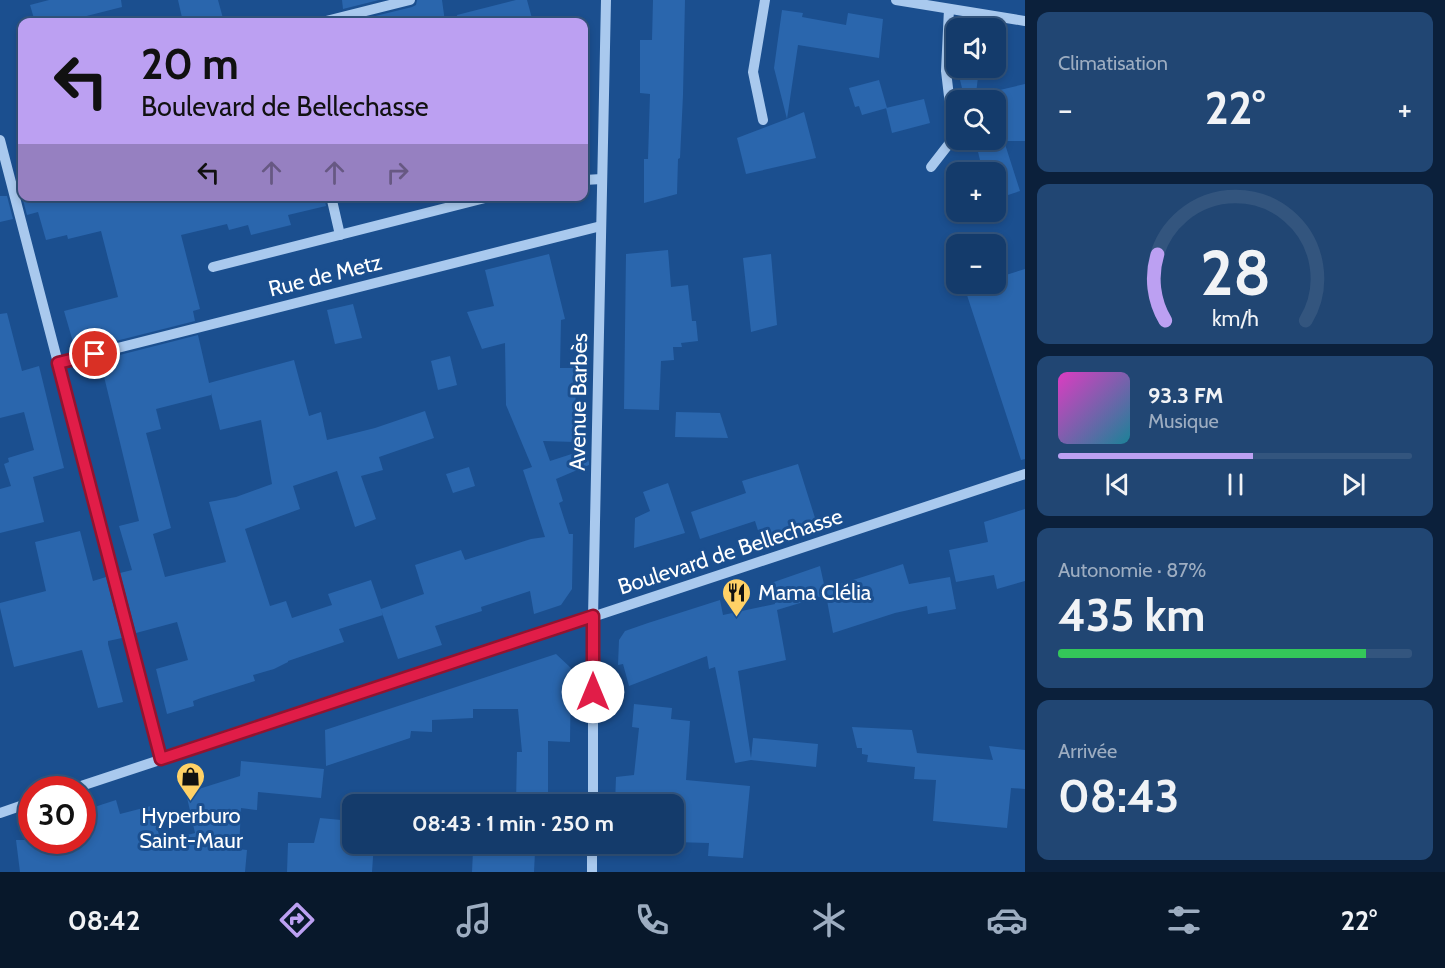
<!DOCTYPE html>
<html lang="fr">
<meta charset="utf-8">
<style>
:root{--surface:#143b6b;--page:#214673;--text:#f1f3f6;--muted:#9dadc1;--line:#33557e;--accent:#bca0f2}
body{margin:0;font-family:Cabin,sans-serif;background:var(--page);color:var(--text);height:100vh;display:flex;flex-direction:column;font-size:22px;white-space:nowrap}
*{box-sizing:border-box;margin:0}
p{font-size:20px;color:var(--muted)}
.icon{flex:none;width:33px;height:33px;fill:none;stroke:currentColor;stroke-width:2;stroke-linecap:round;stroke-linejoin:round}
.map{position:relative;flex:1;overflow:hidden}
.side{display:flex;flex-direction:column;gap:12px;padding:12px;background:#0b203b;width:420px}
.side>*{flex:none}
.guide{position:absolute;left:18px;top:18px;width:570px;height:183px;border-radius:12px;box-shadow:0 3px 9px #0003,0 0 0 2px var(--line);background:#bca0f2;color:#111;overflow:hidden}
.tools{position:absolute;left:946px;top:18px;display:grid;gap:12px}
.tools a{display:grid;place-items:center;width:60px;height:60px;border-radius:12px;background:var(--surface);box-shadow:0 3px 9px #0003,0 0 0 2px var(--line);font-size:30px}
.speed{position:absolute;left:18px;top:776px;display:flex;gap:12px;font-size:30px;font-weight:700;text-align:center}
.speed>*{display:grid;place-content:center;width:78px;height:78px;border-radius:50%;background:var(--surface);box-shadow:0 3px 9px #0003,0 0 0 2px var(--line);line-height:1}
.speed .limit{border:9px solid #d22;background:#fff;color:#111}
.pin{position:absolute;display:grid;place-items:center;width:51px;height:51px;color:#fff;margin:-26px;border:3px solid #fff;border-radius:50%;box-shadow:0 2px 6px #0007}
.me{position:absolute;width:66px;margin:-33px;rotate:0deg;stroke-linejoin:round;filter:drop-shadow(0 0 4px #0008)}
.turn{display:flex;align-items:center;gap:21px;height:126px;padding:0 24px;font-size:27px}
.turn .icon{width:78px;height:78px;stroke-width:2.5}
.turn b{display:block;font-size:42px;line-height:51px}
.lanes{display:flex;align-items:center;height:57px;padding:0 24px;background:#0003;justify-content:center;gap:30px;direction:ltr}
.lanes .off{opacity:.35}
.big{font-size:45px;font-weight:700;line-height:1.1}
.side .card{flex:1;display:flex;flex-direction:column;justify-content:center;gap:9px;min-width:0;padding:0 21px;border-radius:12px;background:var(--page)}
.side .dial{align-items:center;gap:0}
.dial svg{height:156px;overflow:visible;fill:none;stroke:var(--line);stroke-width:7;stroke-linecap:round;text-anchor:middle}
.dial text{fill:var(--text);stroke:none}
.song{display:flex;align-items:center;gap:18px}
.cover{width:72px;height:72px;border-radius:9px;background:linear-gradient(135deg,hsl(310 70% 55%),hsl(190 70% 35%))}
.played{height:6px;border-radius:3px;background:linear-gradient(90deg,var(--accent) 55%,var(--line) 55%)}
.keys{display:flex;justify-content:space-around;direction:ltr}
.heat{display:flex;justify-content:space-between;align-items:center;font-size:33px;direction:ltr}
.charge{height:9px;border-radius:4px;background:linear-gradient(90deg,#34c759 87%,var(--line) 0)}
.trip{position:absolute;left:342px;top:794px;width:342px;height:60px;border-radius:12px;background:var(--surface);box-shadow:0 3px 9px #0003,0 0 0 2px var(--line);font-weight:700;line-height:60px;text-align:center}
.tab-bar{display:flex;height:96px;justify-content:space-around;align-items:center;background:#08182b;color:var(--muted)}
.tab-bar .icon{width:42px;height:42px}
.tab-bar .on{color:var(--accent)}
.tab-bar b{font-size:27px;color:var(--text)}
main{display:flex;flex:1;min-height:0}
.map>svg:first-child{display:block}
</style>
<main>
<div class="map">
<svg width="1025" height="872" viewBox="0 0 1025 872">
<rect width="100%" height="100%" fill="#1b4f8f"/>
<g fill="#2a66ad" fill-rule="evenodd">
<path d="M49,0H121L122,7L63,22H35L30,5Z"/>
<path d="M178,0H218L224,22H183Z"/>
<path d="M342,0H379L343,9Z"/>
<path d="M417,0H442L445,22H351L412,7L416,5Z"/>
<path d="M516,0H527L533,22H458L457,15Z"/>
<path d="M653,0H685L683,95L680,158L678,159L677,194L644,203V159H648L650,94L640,93V40H652Z"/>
<path d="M782,10L803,13L802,17L846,25L848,13L883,19L879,58L798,45L787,119L804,112L816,158L746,174L737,138L787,119L774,68Z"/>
<path d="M957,68H979L976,94L991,90V92L1025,84V141H1004L1020,191L996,199V172H983L975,140H996V100H965Z"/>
<path d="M879,80L887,108L862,115L859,106L855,107L849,88Z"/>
<path d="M924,99L930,123L892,133L886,108Z"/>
<path d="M0,196H7L13,219L0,222Z"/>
<path d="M22,196H324L326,206L288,215L291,225L251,235L248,225L229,230L227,224L181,235L200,309L193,311L195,321L96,346L93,336L73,342L64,311L118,297L101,231L68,239L67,235L46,240L38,212L27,215Z"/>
<path d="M668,250L671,287L688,285L692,321H696L698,341L681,343L682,347H673L674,360L661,361L659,410L624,409L626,254Z"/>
<path d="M549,254L565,319L561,320L560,368H576L575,442L543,441L550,461L584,450L589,462V465L556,479L563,501L559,503L569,534H573L572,589L561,605L534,614L530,591L481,607L482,611L435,626L442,645L398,659L381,610L383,615L339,629L344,642L288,661V662L274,669L253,675L255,681L201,698L193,701L194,706L167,714L156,669L188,660L177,622L136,633L120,573L132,570L119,526L139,521L100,360L198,335L209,383L294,360L309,416L321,412L327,440L375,428L425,411L434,438L379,457L383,470L361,476L376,519L355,527L337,471L293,486L300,509L245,529L270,606L286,601L292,618L332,605L328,594L371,580L381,609L424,594L415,565L461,550L465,560L531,539L545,537L523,470L532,467L506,405L505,343L482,349L467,312L494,306L485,270ZM211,393L220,430L261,420L272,484L236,497L209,502L226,562L165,577L153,534L171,528L146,433L161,429L156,409L211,395Z"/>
<path d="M771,254L777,325L751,332L743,258Z"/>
<path d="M1025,269V459L1021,460L965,289L981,284H996V278Z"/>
<path d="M353,304L362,338L335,344L327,310Z"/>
<path d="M7,313L22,371L39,366L64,468L33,477L44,522L0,533V489L11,486L4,464L9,462L8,458L34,450L24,412L0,418V314Z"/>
<path d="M450,356L457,385L438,390L431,361Z"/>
<path d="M676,412L720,413L728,438L675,437Z"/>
<path d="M798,464L816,521L761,540L755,521L700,539L691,512L746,493L742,481Z"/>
<path d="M469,467L475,486L453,493L446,474Z"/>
<path d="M668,483L685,533L634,548L635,518L650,511L643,492Z"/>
<path d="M1025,509V581L997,589L994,575L956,582L949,550L988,542L984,522Z"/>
<path d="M80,531L93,581L106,577L122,638L108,641V644L123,702L98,708L82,650L14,667L0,608V603L46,591L35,542Z"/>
<path d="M903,564L909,584L950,577L956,609L928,614L927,606L895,613L833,633L826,595L777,610L786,660L738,671L751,758L753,738L818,744L816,767L751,760L735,763L715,667L709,669L707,656L629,686L623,664L618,665L619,640L625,631L648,623L720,600L723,615L775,604L771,583L820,566L825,589Z"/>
<path d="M556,654L571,668L570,742L548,741V804H516L517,752H522L518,709H473V718L432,720V732L411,731L410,738L326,766L325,730Z"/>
<path d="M634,704L672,708L671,719L690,721L686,780L750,786L743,858L708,856L709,843L674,842V804H615L616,777L634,775L639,728L632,727Z"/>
<path d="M852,727L912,730L917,753L993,760L989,746L1025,750V789L1011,788L1007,828L933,821L936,780L914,779L915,767L867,762L868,755L862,754V748H857Z"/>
<path d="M241,761L324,769L321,798L258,792L257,810L241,808L239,849L247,850L245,872H20L16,840H82V811L116,800L120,814L151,806L161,842L195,833L186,793L240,776Z"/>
<path d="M320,818L352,821V843H374L372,872H287L288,843H314Z"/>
<rect x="623" y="843" width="30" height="9"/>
<path d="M473,851L535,852L534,872H472Z"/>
</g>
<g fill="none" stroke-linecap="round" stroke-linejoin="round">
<g stroke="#a9c9ee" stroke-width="10">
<path d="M896,0L1025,21"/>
<path d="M322,22L410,0"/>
<path d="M763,120L753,72L765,0"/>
<path d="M0,140L161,759"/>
<path d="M931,167L952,140L950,105L946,71L949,9"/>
<path d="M584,180L602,179"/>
<path d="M331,196L340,235"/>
<path d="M213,267L493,196"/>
<path d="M58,363L601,226"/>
<path d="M72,789L1025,474"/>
<path d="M593,804V617L606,0"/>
<path d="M0,813L32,802"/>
<path d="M592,872V843"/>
</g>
</g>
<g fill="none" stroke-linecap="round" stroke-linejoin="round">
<defs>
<path id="route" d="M95,354L58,363L161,759L593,616V692"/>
</defs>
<use href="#route" stroke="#92132f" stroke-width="15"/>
<use href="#route" stroke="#e11d48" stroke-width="10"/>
</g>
<defs>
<symbol id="restaurant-pin" viewBox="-11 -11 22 30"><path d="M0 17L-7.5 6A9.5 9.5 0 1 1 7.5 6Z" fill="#ffd166" stroke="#1b4f8f"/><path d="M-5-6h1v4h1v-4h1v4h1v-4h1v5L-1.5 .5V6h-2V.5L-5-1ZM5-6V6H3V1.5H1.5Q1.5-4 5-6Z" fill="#111"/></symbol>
<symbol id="shop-pin" viewBox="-11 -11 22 30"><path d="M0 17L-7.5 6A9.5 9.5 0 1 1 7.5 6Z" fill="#ffd166" stroke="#1b4f8f"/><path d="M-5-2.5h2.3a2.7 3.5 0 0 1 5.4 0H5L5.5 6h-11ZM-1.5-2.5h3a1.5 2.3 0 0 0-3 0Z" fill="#111"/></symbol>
</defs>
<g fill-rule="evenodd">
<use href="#restaurant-pin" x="720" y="576" width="33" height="45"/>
<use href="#shop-pin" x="174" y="760" width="33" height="45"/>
</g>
<g text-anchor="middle" stroke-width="6" stroke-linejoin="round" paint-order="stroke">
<g font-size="22" fill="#fff" stroke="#1b4f8f">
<text transform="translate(325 275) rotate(-14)" y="8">Rue de Metz</text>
<text transform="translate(578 402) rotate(-89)" y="8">Avenue Barbès</text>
<text transform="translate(730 551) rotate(-18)" y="8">Boulevard de Bellechasse</text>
</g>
<g font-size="22" fill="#fff" stroke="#1b4f8f" text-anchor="start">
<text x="758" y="600">Mama Clélia</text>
<text x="191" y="823" text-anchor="middle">Hyperburo<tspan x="191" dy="25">Saint-Maur</tspan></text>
</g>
</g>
</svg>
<div class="tools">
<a><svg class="icon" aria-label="sound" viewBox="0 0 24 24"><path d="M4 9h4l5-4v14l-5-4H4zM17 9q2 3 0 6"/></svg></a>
<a><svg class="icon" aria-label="search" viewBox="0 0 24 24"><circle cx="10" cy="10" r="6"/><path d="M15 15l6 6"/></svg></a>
<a>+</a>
<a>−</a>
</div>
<div class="speed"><div class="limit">30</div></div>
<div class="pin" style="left:95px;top:354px;background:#d93025"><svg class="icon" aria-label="arrive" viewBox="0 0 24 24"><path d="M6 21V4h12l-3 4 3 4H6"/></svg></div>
<svg class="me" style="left:593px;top:692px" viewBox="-20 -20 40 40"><circle r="19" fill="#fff"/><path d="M0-13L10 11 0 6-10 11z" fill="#e11d48"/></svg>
<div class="trip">08:43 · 1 min · 250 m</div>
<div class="guide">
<div class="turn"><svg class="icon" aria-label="left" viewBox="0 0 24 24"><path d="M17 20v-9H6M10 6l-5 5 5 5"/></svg><div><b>20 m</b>Boulevard de Bellechasse</div></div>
<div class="lanes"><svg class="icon" aria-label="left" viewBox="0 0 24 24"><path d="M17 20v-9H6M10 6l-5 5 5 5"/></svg><svg class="icon off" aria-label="ahead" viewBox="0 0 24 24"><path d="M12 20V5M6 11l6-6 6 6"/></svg><svg class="icon off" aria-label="ahead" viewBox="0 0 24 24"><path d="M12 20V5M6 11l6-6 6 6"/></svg><svg class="icon off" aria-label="right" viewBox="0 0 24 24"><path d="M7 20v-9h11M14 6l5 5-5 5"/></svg></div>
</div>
</div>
<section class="side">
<div class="card"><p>Climatisation</p>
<div class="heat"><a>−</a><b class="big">22°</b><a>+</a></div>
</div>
<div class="card dial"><svg viewBox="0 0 100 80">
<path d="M14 69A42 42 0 1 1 86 69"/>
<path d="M14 69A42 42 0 0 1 10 35" stroke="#bca0f2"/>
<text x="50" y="56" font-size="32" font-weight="700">28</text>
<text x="50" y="72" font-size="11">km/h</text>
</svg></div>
<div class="card">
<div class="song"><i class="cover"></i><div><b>93.3 FM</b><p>Musique</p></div></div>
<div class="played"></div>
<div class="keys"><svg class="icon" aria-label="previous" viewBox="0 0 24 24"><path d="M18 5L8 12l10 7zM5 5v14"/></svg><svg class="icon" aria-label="pause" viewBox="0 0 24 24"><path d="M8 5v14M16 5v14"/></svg><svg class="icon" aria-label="next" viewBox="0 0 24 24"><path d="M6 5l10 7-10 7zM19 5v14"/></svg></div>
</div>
<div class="card"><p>Autonomie · 87%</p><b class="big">435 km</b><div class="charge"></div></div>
<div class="card"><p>Arrivée</p><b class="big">08:43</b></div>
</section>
</main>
<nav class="tab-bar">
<b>08:42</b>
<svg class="icon on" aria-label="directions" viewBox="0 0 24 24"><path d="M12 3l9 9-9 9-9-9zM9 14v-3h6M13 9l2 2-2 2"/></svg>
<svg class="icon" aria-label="music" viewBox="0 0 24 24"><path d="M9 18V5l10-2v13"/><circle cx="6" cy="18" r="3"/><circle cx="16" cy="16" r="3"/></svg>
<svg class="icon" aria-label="phone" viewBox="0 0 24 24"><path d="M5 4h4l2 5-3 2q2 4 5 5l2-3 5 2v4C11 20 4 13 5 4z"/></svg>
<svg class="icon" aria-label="climate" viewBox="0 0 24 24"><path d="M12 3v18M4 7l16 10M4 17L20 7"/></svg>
<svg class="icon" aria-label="car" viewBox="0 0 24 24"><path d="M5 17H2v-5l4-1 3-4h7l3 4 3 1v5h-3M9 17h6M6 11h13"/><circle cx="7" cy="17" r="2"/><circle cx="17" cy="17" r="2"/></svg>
<svg class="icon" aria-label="filters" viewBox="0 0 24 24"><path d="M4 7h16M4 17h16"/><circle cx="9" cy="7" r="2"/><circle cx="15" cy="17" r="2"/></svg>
<b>22°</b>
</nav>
